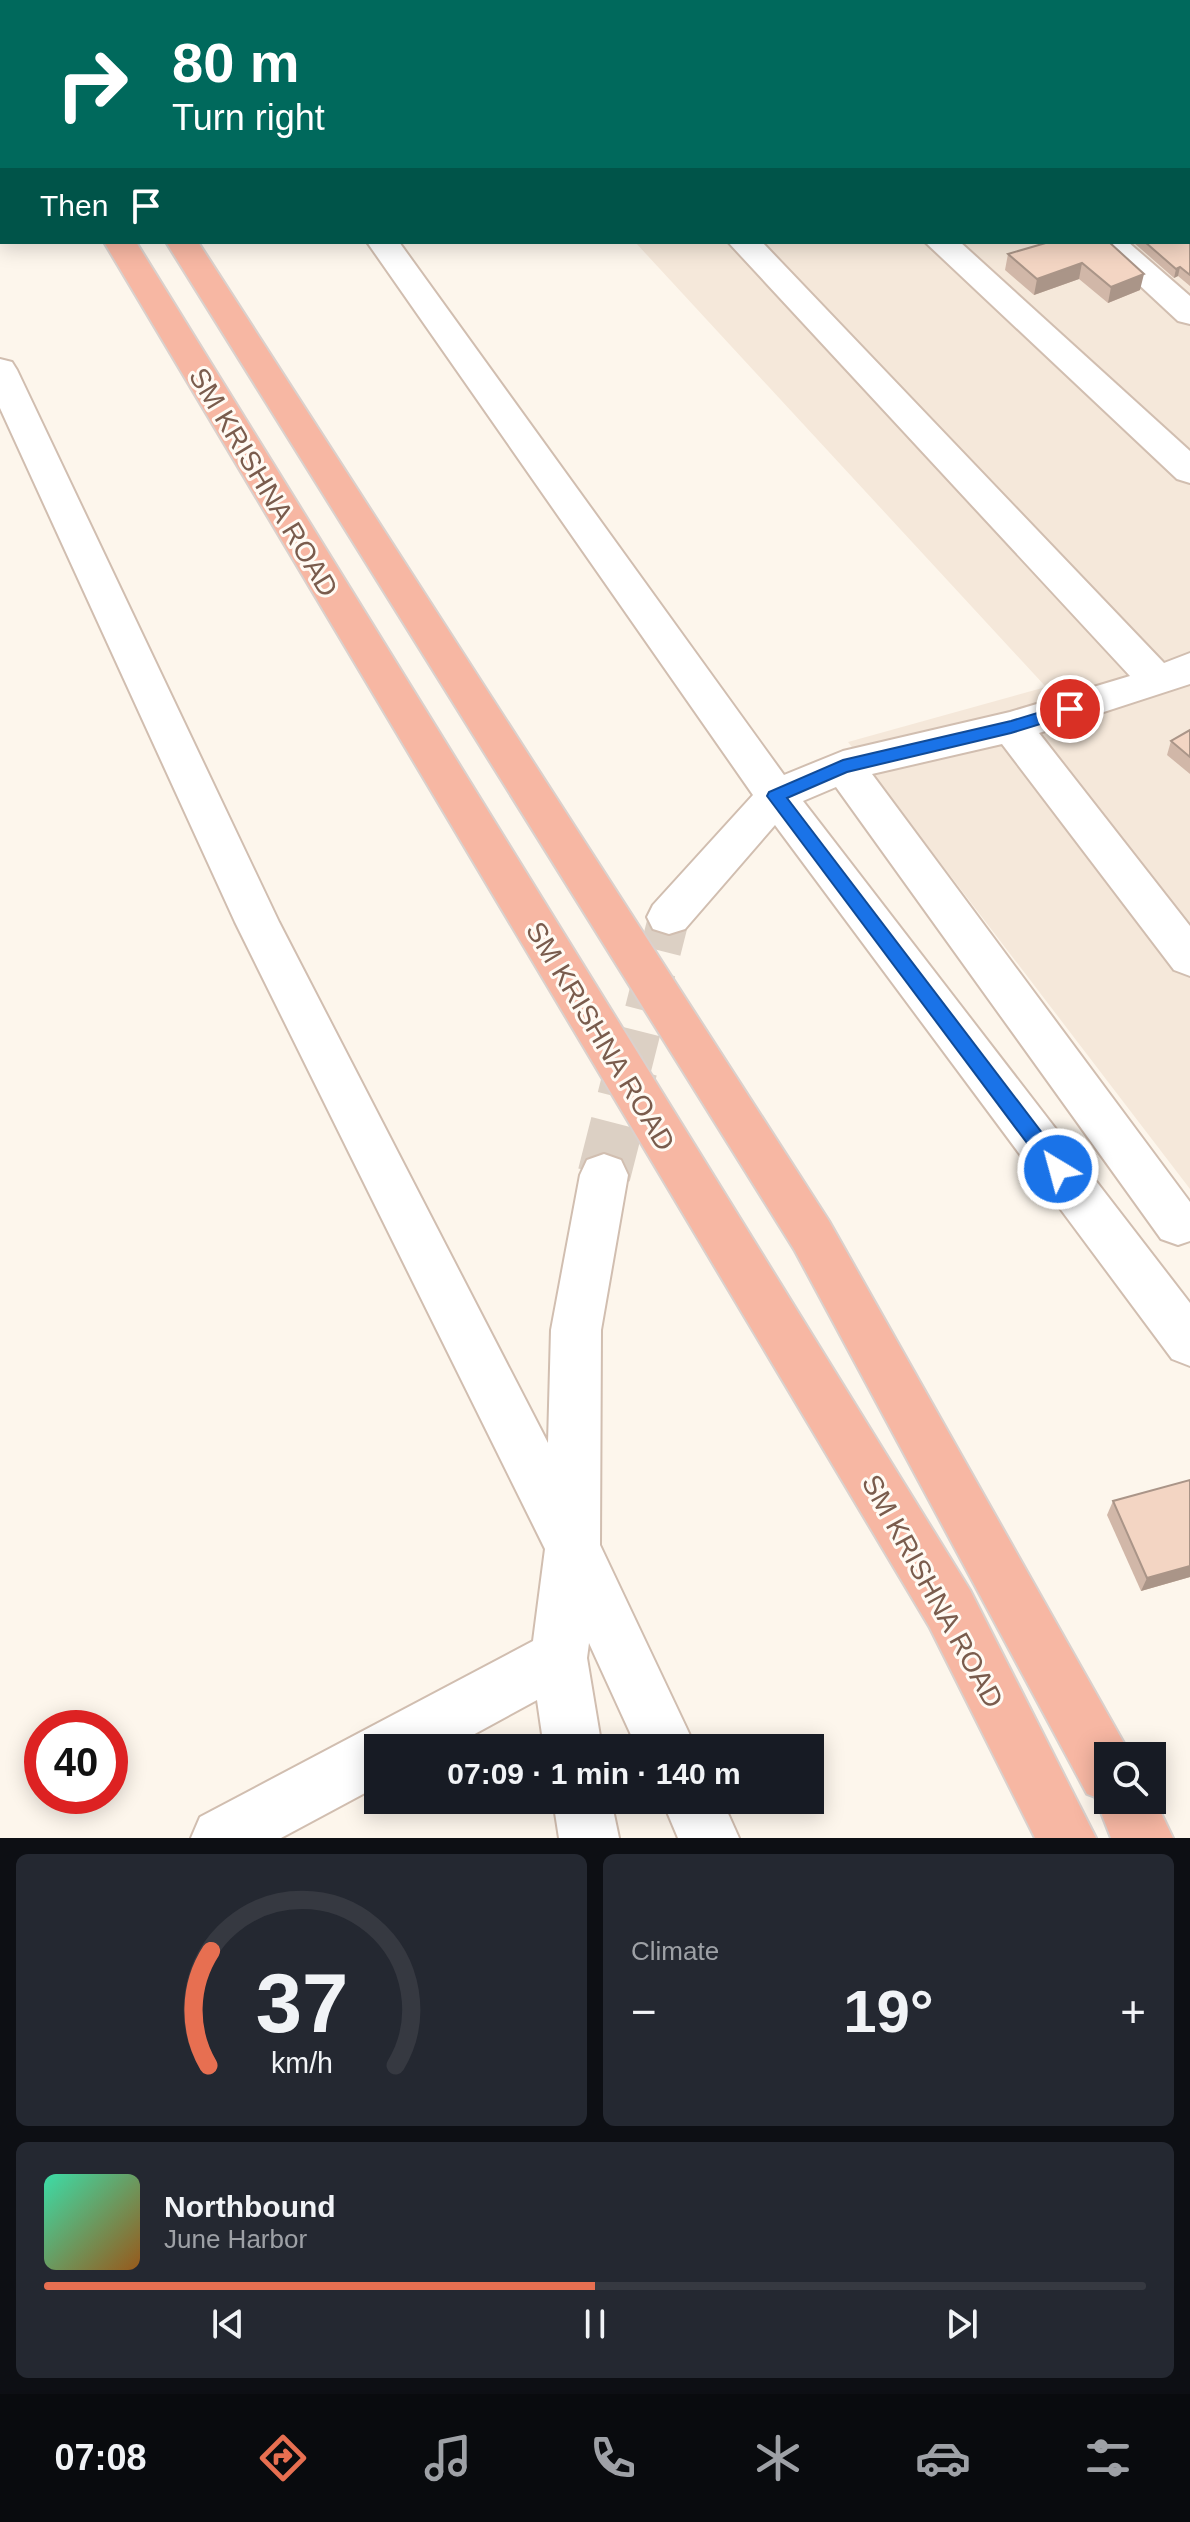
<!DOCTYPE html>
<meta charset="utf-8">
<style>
:root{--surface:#171b24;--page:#242831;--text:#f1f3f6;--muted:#9ea1a6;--line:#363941;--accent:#e76f51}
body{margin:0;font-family:Helvetica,sans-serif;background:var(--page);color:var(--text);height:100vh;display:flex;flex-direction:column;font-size:30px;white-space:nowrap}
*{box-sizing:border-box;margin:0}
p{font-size:26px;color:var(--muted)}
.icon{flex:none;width:44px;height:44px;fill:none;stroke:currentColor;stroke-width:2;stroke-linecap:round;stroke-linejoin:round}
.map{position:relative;height:1838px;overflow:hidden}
.panel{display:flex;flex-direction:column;gap:16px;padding:16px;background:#0d0f14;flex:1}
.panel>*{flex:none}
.hud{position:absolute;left:0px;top:0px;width:1190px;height:244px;box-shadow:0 4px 20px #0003;background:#00695c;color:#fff;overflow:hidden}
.buttons{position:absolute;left:1094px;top:1742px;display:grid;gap:16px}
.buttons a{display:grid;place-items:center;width:72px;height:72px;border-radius:0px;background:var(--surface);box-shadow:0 4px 20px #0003;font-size:40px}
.speed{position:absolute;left:24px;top:1710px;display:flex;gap:16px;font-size:40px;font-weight:700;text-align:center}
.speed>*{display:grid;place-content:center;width:104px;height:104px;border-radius:50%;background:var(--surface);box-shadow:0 4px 20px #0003;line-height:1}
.speed .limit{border:12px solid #d22;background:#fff;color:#111}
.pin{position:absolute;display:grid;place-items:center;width:68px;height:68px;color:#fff;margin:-34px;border:4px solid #fff;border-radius:50%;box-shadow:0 2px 8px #0007}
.me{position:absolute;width:88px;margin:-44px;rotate:323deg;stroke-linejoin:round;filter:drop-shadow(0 0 6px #0008)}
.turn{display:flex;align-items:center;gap:28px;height:168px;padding:0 40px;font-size:36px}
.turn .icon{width:104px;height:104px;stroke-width:2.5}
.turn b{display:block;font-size:56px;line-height:68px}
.then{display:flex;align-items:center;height:76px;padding:0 40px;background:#0003;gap:16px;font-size:30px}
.big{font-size:60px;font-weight:800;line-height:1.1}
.panel .card{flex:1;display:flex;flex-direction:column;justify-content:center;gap:12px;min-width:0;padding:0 28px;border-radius:12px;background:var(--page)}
.panel .dial{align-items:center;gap:0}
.dial svg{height:208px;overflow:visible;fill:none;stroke:var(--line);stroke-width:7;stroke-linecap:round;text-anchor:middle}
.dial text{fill:var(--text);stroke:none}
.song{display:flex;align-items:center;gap:24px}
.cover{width:96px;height:96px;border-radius:12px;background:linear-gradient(135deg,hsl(160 70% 55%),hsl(30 70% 35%))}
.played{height:8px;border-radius:4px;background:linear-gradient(90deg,var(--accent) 50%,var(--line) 50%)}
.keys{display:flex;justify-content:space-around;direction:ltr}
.heat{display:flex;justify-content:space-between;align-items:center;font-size:44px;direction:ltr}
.panel .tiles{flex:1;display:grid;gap:16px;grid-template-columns:1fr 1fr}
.card:last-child{grid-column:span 2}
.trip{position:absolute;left:364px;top:1734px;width:460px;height:80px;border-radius:0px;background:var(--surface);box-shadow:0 4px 20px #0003;font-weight:800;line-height:80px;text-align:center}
.tab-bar{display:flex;height:128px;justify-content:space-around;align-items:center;background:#090b0e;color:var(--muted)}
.tab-bar .icon{width:56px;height:56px}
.tab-bar .selected{color:var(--accent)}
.tab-bar b{font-size:36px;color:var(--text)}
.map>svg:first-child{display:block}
</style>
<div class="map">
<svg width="1190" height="1838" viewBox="0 0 1190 1838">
<rect width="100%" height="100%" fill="#fdf6ec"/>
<path fill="#f5e8da" d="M1190,12V1189L848,742L1046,687L635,242H1188Z"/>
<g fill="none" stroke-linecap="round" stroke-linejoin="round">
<path stroke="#dcd0c4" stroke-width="41" stroke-dasharray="41 21" stroke-linecap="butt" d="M630,1071L669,917"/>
<path stroke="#dcd0c4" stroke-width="53" stroke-dasharray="53 26" stroke-linecap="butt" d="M604,1175L631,1069"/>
<defs>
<g id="minor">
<path d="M169,0H198L199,2H170Z"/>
<path d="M822,0H850L851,2H822Z"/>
<rect x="1188" y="164" width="2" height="20"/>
<path d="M367,242H399L784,775L843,751L1010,712L1130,676L728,242H762L1164,663L1190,653V684L1039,733L1190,926V976L1174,970L1002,744L872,774L1190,1202V1241L1178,1245L1161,1239L836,787L803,801L1190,1303V1366L1172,1359L775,825L685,929L669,934L653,929L647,917L653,905L753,795Z"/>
<path d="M925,242H960L1190,451V483L1177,479Z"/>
<path d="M1093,242H1128L1190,296V324L1178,321Z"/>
<path d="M0,359L12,362L17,370L279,922L548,1443L551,1330L580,1175L587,1160L604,1154L621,1160L628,1175L601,1330L600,1545L696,1748H637L589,1643L587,1658L602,1748H544L537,1700L449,1748H378V1786L281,1838H191L200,1817L533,1641L545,1549L235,922L0,408Z"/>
<path d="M553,1800H611L619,1838H559Z"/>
<path d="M662,1800H722L739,1838H678Z"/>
</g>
<g id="highway">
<path d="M0,0H24L25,2H2V8Z"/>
<path d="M0,49L2,50V70L0,69Z"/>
<path d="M104,242H136L970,1590L1096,1838H1035L930,1628Z"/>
<path d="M166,242H198L829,1221L1129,1752L1130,1756H1108V1800H1152V1794L1173,1838H1111L1095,1797L1087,1794L795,1251Z"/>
</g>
</defs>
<use href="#minor" stroke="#d1beb0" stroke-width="4"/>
<use href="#highway" stroke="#dad1cd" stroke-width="4"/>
<use href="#minor" fill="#fff" fill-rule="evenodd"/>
<use href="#highway" fill="#f7b7a3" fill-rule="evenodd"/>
</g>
<g fill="#d1b7a8">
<path d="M1190,215V286L1178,276L1174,278L1133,242H1188Z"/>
<path d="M1049,242L1140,290L1108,303L1079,279L1034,295L1005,270L1008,254Z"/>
<path d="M1190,730V774L1167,755L1171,741Z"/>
<path d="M1190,1480V1577L1141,1591L1107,1515L1113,1501Z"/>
</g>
<g fill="#aa9588">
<path d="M1082,263L1079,279L1034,295L1037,279Z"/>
<path d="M1180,267L1178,276L1174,278L1176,269Z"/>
<path d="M1144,274L1140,290L1108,303L1111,287Z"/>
<path d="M1190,1566V1577L1141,1591L1147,1578Z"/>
</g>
<g fill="#f3d5c3" stroke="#aa9588" stroke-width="2">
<path d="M1188,214L1190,215V275L1180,267L1176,269L1145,242H1188Z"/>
<path d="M1049,242H1109L1144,274L1111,287L1082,263L1037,279L1008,254Z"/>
<path d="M1190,730V757L1171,741Z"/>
<path d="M1190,1480V1566L1147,1578L1113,1501Z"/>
</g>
<path fill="#1a73e8" stroke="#114b97" stroke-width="2" d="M1070,703L1076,705V713L1011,733L847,772L787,798L1065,1163L1068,1169L1058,1178L1051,1175L767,796L769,792L843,760L1011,721Z"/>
<g text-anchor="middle" stroke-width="6" stroke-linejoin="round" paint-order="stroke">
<g font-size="28" fill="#7a5c4d" stroke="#fffaf3">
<text transform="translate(264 482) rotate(59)" y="10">SM KRISHNA ROAD</text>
<text transform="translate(601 1036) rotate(59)" y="10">SM KRISHNA ROAD</text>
<text transform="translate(933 1591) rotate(61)" y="10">SM KRISHNA ROAD</text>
</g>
</g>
</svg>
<div class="buttons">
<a><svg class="icon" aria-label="search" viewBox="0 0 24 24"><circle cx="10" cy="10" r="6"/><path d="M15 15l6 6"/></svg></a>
</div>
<div class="speed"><div class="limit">40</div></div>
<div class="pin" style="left:1070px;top:709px;background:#d93025"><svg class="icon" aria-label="arrive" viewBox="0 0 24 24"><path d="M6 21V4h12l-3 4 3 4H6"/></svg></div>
<svg class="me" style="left:1058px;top:1169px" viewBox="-20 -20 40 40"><circle r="17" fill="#1a73e8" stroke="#fff" stroke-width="3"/><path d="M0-11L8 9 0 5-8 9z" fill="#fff"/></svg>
<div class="trip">07:09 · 1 min · 140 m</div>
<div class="hud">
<div class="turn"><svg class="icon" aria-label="right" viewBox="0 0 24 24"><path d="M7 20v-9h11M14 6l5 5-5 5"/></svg><div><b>80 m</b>Turn right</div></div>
<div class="then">Then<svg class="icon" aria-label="arrive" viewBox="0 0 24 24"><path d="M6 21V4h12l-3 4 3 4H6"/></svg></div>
</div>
</div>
<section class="panel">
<div class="tiles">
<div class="card dial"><svg viewBox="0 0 100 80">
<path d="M14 69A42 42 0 1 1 86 69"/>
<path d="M14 69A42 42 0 0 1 15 25" stroke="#e76f51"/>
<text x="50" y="56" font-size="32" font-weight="700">37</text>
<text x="50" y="72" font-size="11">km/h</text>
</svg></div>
<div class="card"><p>Climate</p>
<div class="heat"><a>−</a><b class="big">19°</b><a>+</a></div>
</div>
<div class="card">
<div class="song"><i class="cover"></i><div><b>Northbound</b><p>June Harbor</p></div></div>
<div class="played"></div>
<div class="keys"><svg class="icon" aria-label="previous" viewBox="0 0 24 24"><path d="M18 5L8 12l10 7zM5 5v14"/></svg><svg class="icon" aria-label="pause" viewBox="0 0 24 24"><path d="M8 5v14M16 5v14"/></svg><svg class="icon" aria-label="next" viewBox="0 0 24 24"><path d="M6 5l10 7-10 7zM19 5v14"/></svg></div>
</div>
</div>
</section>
<nav class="tab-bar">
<b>07:08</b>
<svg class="icon selected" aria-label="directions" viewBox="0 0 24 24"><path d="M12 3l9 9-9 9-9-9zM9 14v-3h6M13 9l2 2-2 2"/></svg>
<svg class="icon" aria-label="music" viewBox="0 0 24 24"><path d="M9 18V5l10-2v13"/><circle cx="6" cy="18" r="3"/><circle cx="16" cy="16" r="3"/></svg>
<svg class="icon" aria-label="phone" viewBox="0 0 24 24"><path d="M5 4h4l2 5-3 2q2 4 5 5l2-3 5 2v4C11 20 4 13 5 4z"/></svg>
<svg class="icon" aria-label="climate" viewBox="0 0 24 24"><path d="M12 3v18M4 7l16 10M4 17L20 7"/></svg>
<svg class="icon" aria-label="car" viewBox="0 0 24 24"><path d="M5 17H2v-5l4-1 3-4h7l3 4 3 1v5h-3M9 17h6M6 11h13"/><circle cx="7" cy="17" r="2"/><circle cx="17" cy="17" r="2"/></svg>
<svg class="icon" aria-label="filters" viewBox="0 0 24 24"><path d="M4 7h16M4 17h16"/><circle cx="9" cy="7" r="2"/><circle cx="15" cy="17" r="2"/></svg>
</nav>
